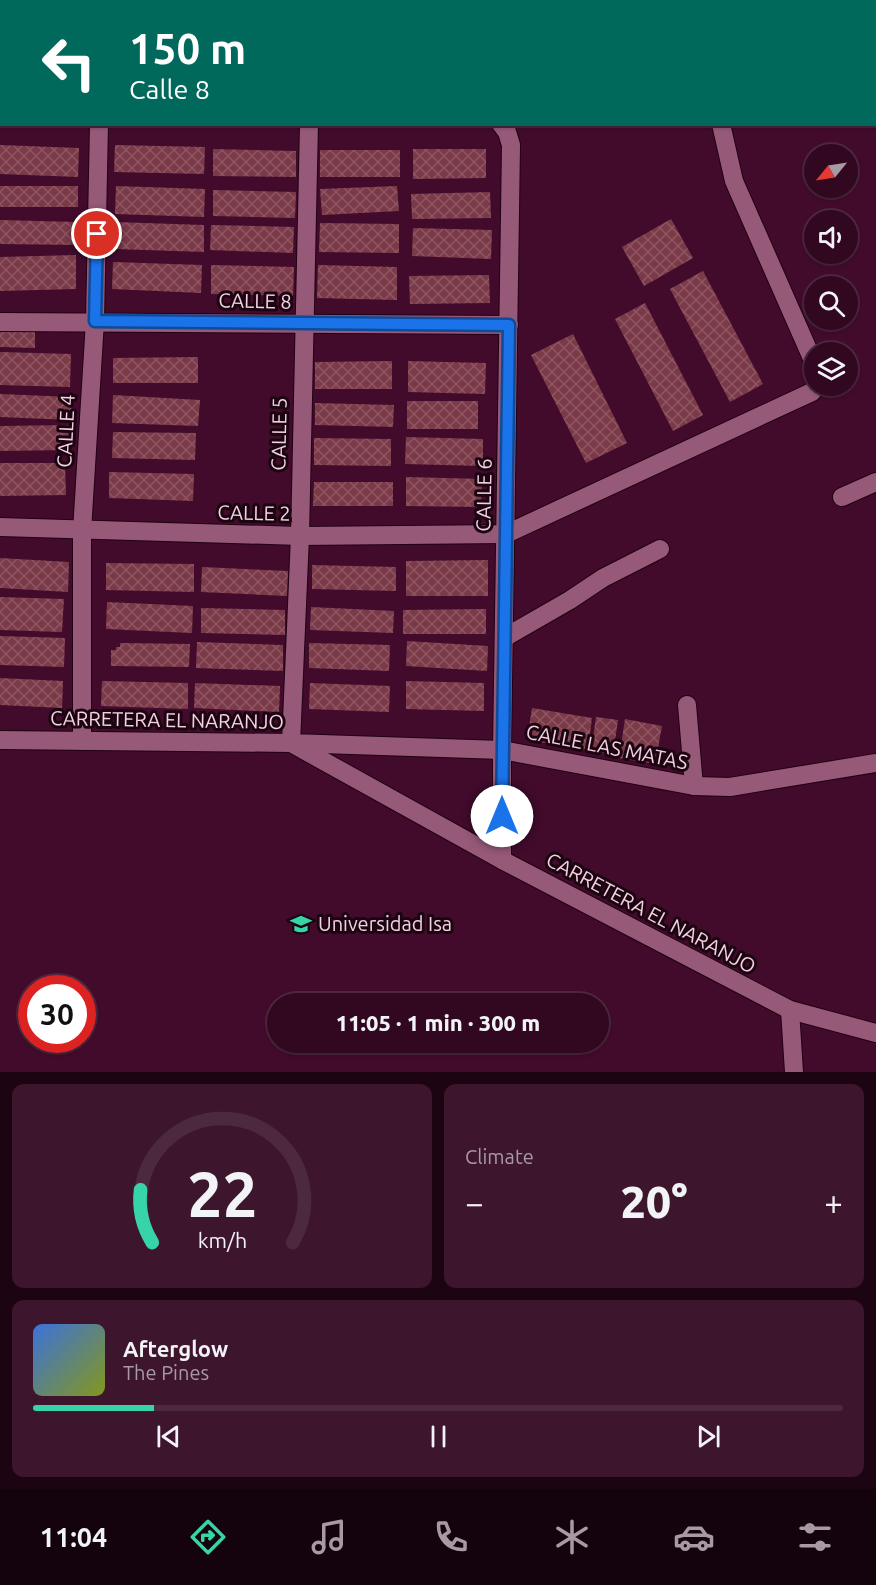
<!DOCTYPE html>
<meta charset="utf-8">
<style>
:root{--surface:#320821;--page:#3d162e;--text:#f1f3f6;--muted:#a89aa5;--line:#4d293f;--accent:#36d4a7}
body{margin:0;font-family:Ubuntu,sans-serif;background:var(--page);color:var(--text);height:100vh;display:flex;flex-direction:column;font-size:22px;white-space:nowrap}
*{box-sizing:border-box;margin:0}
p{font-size:20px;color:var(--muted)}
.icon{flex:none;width:33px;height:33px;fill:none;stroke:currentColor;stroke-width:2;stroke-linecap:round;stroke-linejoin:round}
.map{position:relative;height:1072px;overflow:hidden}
.sheet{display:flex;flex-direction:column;gap:12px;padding:12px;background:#1c0412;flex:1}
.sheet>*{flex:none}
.guide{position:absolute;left:0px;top:0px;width:876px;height:126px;box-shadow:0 2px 4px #0004,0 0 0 2px var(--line);background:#00695c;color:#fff;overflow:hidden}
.needle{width:39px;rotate:240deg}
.buttons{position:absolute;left:804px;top:144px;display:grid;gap:12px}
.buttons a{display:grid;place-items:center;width:54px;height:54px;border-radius:50%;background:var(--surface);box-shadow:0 2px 4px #0004,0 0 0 2px var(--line);font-size:30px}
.speed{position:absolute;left:18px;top:975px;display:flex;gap:12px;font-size:30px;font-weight:700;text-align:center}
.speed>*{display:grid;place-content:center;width:78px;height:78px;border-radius:50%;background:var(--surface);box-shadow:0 2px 4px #0004,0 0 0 2px var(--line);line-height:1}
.speed .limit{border:9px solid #d22;background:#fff;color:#111}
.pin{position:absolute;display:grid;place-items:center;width:51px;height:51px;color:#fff;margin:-26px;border:3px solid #fff;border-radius:50%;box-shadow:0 2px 6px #0007}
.me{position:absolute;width:66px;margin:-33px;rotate:0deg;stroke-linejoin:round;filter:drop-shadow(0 0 4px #0008)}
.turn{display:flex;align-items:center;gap:21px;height:126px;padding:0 30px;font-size:27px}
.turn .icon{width:78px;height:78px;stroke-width:2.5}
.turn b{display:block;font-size:42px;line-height:51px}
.big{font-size:45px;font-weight:800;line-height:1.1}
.sheet .card{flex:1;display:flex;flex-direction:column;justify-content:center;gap:9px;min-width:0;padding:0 21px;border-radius:12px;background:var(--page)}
.sheet .dial{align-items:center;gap:0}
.dial svg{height:156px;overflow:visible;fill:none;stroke:var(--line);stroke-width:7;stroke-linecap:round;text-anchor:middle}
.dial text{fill:var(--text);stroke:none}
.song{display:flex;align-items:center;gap:18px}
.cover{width:72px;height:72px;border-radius:9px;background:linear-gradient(135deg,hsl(220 70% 55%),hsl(70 70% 35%))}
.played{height:6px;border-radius:3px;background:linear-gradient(90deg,var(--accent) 15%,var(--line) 15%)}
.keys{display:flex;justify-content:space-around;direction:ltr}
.heat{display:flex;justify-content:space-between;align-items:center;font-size:33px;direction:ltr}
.sheet .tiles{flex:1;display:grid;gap:12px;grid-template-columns:1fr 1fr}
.card:last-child{grid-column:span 2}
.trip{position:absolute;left:267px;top:993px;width:342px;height:60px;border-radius:30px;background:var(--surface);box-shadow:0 2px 4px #0004,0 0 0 2px var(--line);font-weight:800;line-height:60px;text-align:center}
.menu{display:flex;height:96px;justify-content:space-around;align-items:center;background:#14030d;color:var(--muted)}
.menu .icon{width:42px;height:42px}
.menu .current{color:var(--accent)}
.menu b{font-size:27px;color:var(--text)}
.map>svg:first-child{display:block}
</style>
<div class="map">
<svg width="876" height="1072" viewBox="0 0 876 1072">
<defs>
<pattern id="building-cross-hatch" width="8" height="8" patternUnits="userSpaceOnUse" patternTransform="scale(1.5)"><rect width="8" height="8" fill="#7b3a48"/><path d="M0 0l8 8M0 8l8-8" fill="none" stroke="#8e5562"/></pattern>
</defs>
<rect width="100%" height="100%" fill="#420b2c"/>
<g fill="url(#building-cross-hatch)">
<path d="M0,145L79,148L78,177L0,174Z"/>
<path d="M115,145L205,147L204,174L114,172Z"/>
<path d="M213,149L296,151V177L213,176Z"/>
<path d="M413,149H486V178L413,179Z"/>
<rect x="320" y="150" width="80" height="27"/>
<rect x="0" y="186" width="78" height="21"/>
<path d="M116,186L205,189L204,217L115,214Z"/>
<path d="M397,186L399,211L322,215L320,189Z"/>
<path d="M213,190L296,192L295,218L213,216Z"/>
<path d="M490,192L491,218L412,219L411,194Z"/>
<path d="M671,219L693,258L644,286L622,247Z"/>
<path d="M0,220L78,222L77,245L0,244Z"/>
<path d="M115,222L204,225V252L115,249Z"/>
<path d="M320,223L399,224V253L319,252Z"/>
<path d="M211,225L294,227L293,253L210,250Z"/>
<path d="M413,228L492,230L491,259L412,256Z"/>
<path d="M76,255V289L0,291V257Z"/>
<path d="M113,262L202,265L201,293L112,289Z"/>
<path d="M211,265L294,267L293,296L211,294Z"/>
<path d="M318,265L397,267V300L317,298Z"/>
<path d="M703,271L763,384L730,402L670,289Z"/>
<path d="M489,275L490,303L410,304L409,276Z"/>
<path d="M645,303L703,415L673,431L615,319Z"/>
<path d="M0,331H35V348L0,347Z"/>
<path d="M573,334L627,443L586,463L531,355Z"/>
<path d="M0,352L71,354L70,387L0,385Z"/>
<path d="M198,357V383H113V358Z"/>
<path d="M392,361V389H315V362Z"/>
<path d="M408,361L486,363L485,394L408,392Z"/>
<path d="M0,394L72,397L71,420L0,417Z"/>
<path d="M113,395L200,400L198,426L112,423Z"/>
<rect x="407" y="401" width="71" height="28"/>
<path d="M315,403L394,405L393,427L315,425Z"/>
<path d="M70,425L71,450L0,451V426Z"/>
<path d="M113,432L196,433L195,460L112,458Z"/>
<path d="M406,437L483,439V466L405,464Z"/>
<path d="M314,438L391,439V466L314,465Z"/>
<path d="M0,463H65L66,495L0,496Z"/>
<path d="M109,472L194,474L193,501L109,498Z"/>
<path d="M406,477L482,479L481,507L406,506Z"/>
<path d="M314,482H393V506H313Z"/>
<path d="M0,558L69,562L68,592L0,588Z"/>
<path d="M488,560V596H406V561Z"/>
<path d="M106,563L194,564V592L106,590Z"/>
<path d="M312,565L396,567V591L312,589Z"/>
<path d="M202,567L288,571L287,596L201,592Z"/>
<path d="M0,597L64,599L62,632L0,630Z"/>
<path d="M107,602L193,606L192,633L106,629Z"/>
<path d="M311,607L394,611L393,633L310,630Z"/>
<path d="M201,608L285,610V635L201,633Z"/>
<path d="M486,609V634H403V610Z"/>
<path d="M0,636L65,638L64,667L0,665Z"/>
<path d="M407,641L488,646L487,671L406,666Z"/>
<path d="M197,642L283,645V671L196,668Z"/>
<path d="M120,643L190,644L189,667L111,666V650H116V647H120Z"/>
<path d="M309,643L390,645L389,671L309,668Z"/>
<path d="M0,678L63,681L62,708L0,705Z"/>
<path d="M102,681L188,683V709L101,706Z"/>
<path d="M406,681L484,683V711L406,709Z"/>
<path d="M195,683L280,686L279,712L194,708Z"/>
<path d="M310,683L390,686L389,712L309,709Z"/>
<path d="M532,708L592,718L588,750L527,740Z"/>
<path d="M596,717L618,720L613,755L591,751Z"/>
<path d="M625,719L662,726L655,764L619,758Z"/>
</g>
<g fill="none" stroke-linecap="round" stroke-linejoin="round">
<defs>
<g id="minor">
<path d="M511,0L512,2"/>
<path d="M16,2L18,0"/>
<path d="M0,18L2,16"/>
<path d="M0,108H2"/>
<path d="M309,124L300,536L291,743L502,750L694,786L730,787L876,763"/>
<path d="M501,124L507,132L511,145L502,750V860"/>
<path d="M721,124L734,181L814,363"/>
<path d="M0,322L509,325"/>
<path d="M842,497L876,482"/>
<path d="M0,527L300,536L506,534L812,392L816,386"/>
<path d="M504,638L570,600L603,578L660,549"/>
<path d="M687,705L694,786"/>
<path d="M0,740L291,743L502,860L790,1010L876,1033"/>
<path d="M82,741V531L95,321L99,124"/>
<path d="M790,1010L794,1072"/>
</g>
</defs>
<use href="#minor" stroke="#210013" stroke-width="20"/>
<use href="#minor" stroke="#965978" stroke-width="18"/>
</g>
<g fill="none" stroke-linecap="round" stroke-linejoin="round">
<defs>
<path id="route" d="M97,234L95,321L509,325L502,816"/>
</defs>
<use href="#route" stroke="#114b97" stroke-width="15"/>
<use href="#route" stroke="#1a73e8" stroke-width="10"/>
</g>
<defs>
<symbol id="university-bare" viewBox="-9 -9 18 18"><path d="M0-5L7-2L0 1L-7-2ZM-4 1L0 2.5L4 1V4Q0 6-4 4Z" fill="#36d4a7" stroke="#1b0511" stroke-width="2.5" paint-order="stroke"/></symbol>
</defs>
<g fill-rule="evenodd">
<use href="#university-bare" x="286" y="909" width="30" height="30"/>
</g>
<g text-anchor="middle" stroke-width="6" stroke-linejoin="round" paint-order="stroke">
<g font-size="20" fill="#f5d1e2" stroke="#1b0511">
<text transform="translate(255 301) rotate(1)" y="7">CALLE 8</text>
<text transform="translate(66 431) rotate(-87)" y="7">CALLE 4</text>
<text transform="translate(279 434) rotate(-89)" y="7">CALLE 5</text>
<text transform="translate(484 495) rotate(-89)" y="7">CALLE 6</text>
<text transform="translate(254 513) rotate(1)" y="7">CALLE 2</text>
<text transform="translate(167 720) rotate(1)" y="7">CARRETERA EL NARANJO</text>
<text transform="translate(607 747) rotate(11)" y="7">CALLE LAS MATAS</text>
<text transform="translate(651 913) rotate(28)" y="7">CARRETERA EL NARANJO</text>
</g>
<g font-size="20" fill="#f5d1e2" stroke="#1b0511" text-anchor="start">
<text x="318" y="931">Universidad Isa</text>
</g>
</g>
</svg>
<div class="buttons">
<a><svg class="needle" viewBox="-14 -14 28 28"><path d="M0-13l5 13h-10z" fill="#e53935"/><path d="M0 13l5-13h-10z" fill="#a89aa5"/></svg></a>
<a><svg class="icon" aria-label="sound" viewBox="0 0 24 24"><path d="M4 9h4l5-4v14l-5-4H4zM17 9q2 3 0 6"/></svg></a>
<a><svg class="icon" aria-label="search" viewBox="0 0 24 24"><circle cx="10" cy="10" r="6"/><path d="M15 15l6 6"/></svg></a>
<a><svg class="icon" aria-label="layers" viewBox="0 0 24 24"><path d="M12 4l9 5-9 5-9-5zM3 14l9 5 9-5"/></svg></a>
</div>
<div class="speed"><div class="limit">30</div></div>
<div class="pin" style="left:97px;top:234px;background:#d93025"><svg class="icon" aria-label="arrive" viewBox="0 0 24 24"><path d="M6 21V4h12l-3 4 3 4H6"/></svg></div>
<svg class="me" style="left:502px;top:816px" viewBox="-20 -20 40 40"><circle r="19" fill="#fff"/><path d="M0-13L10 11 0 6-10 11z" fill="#1a73e8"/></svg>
<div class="trip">11:05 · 1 min · 300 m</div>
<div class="guide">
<div class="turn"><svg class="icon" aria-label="left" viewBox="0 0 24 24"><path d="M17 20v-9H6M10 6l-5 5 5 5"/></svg><div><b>150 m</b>Calle 8</div></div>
</div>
</div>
<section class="sheet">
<div class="tiles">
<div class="card dial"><svg viewBox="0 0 100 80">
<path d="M14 69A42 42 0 1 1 86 69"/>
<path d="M14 69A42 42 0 0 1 8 42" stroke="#36d4a7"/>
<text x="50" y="56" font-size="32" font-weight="700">22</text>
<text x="50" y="72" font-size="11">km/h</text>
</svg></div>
<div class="card"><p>Climate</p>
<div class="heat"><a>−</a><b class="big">20°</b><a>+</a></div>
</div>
<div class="card">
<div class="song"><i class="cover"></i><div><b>Afterglow</b><p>The Pines</p></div></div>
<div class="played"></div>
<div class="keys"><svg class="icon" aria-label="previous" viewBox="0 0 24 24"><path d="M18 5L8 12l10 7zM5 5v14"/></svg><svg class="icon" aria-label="pause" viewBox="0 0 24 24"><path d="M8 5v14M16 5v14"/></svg><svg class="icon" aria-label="next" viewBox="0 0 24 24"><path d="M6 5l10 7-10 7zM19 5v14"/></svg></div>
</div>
</div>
</section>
<nav class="menu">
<b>11:04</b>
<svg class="icon current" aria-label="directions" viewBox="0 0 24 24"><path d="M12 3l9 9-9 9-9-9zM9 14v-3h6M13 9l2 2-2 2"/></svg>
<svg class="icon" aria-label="music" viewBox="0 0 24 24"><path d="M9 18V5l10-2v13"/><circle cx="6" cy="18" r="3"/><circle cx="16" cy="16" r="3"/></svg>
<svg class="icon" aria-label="phone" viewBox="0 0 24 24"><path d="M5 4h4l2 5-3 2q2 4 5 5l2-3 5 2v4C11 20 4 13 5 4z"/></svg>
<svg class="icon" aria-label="climate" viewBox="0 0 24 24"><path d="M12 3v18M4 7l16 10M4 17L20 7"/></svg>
<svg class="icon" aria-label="car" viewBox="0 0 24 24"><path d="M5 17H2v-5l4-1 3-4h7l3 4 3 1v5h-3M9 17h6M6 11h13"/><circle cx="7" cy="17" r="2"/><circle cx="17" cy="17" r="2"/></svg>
<svg class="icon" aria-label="filters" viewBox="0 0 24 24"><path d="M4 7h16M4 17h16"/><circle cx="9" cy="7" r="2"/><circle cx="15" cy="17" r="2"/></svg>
</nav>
